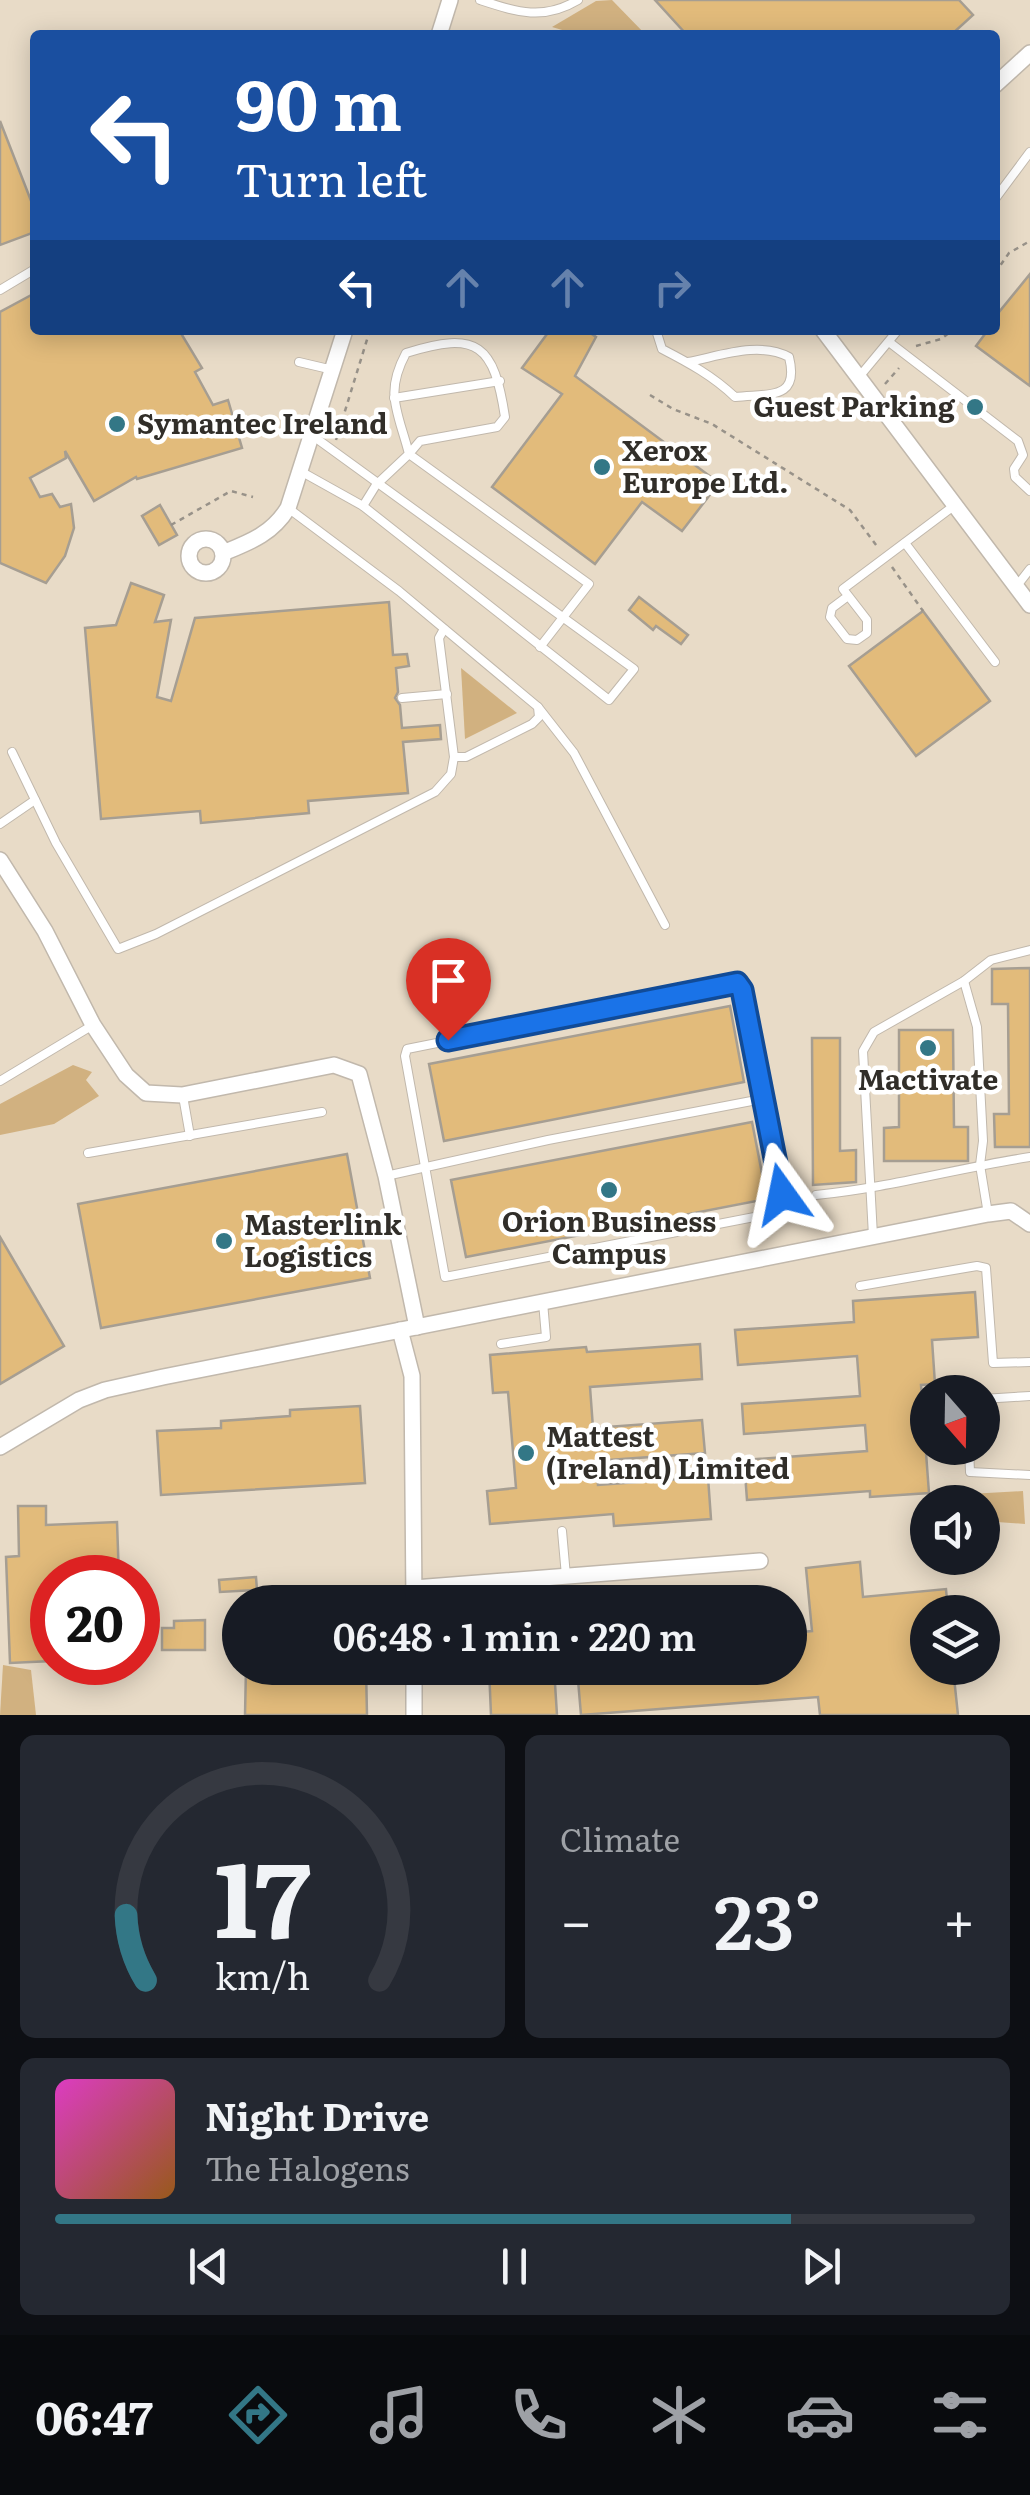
<!DOCTYPE html>
<meta charset="utf-8">
<style>
:root{--surface:#171b24;--page:#242831;--text:#f1f3f6;--muted:#9ea1a6;--line:#363941;--accent:#337786}
body{margin:0;font-family:Literata,serif;background:var(--page);color:var(--text);height:100vh;display:flex;flex-direction:column;font-size:38px;white-space:nowrap}
*{box-sizing:border-box;margin:0}
p{font-size:32px;color:var(--muted)}
.icon{flex:none;width:55px;height:55px;fill:none;stroke:currentColor;stroke-width:2;stroke-linecap:round;stroke-linejoin:round}
.map{position:relative;height:1715px;overflow:hidden}
.details{display:flex;flex-direction:column;gap:20px;padding:20px;background:#0d0f14;flex:1}
.details>*{flex:none}
.banner{position:absolute;left:30px;top:30px;width:970px;height:305px;border-radius:10px;box-shadow:0 5px 25px #0003;background:#1a4fa0;color:#fff;overflow:hidden}
.needle{width:65px;rotate:160deg}
.fabs{position:absolute;left:910px;top:1375px;display:grid;gap:20px}
.fabs a{display:grid;place-items:center;width:90px;height:90px;border-radius:50%;background:var(--surface);box-shadow:0 5px 25px #0003;font-size:50px}
.speed{position:absolute;left:30px;top:1555px;display:flex;gap:20px;font-size:50px;font-weight:700;text-align:center}
.speed>*{display:grid;place-content:center;width:130px;height:130px;border-radius:50%;background:var(--surface);box-shadow:0 5px 25px #0003;line-height:1}
.speed .limit{border:15px solid #d22;background:#fff;color:#111}
.pin{position:absolute;display:grid;place-items:center;width:85px;height:85px;color:#fff;margin:-102px -42px;border-radius:50% 50% 50% 0;rotate:-45deg;box-shadow:0 0 10px #0007}
.pin .icon{rotate:45deg}
.me{position:absolute;width:110px;margin:-55px;rotate:348deg;stroke-linejoin:round;filter:drop-shadow(0 0 8px #0008)}
.turn{display:flex;align-items:center;gap:35px;height:210px;padding:0 40px;font-size:45px}
.turn .icon{width:130px;height:130px;stroke-width:2.5}
.turn b{display:block;font-size:70px;line-height:85px}
.lanes{display:flex;align-items:center;height:95px;padding:0 40px;background:#0003;justify-content:center;gap:50px;direction:ltr}
.lanes .off{opacity:.35}
.big{font-size:75px;font-weight:600;line-height:1.1}
.details .card{flex:1;display:flex;flex-direction:column;justify-content:center;gap:15px;min-width:0;padding:0 35px;border-radius:15px;background:var(--page)}
.details .dial{align-items:center;gap:0}
.dial svg{height:260px;overflow:visible;fill:none;stroke:var(--line);stroke-width:7;stroke-linecap:round;text-anchor:middle}
.dial text{fill:var(--text);stroke:none}
.song{display:flex;align-items:center;gap:30px}
.cover{width:120px;height:120px;border-radius:15px;background:linear-gradient(135deg,hsl(310 70% 55%),hsl(30 70% 35%))}
.played{height:10px;border-radius:5px;background:linear-gradient(90deg,var(--accent) 80%,var(--line) 80%)}
.keys{display:flex;justify-content:space-around;direction:ltr}
.heat{display:flex;justify-content:space-between;align-items:center;font-size:55px;direction:ltr}
.details .tiles{flex:1;display:grid;gap:20px;grid-template-columns:1fr 1fr}
.card:last-child{grid-column:span 2}
.trip{position:absolute;left:222px;top:1585px;width:585px;height:100px;border-radius:50px;background:var(--surface);box-shadow:0 5px 25px #0003;font-weight:600;line-height:100px;text-align:center}
.tabs{display:flex;height:160px;justify-content:space-around;align-items:center;background:#090b0e;color:var(--muted)}
.tabs .icon{width:70px;height:70px}
.tabs .on{color:var(--accent)}
.tabs b{font-size:45px;color:var(--text)}
.map>svg:first-child{display:block}
</style>
<div class="map">
<svg width="1030" height="1715" viewBox="0 0 1030 1715">
<rect width="100%" height="100%" fill="#efe7da"/>
<path fill="#e8dbc7" fill-rule="evenodd" d="M0,0H1030V1715H0ZM35,35H995V330H35ZM928,1392H982V1448H928ZM928,1502H982V1558H928ZM52,1578H138V1662H52ZM240,1602H790V1668H240ZM928,1612H982V1668H928Z"/>
<g fill="#d1b180">
<path d="M612,0L646,35H579L552,27L596,1Z"/>
<path d="M461,668L517,713L465,739Z"/>
<path d="M73,1065L92,1072L86,1080L99,1096L54,1124L0,1135V1104Z"/>
<path d="M1023,1491L1025,1524L983,1521L982,1502H935L934,1496Z"/>
<path d="M3,1665L31,1670L36,1715H0Z"/>
</g>
<g fill="#e2bb7b" stroke="#a69e92" stroke-width="2.5">
<path d="M655,0H959L973,15L951,35H687Z"/>
<path d="M0,121L35,211V232L0,245Z"/>
<path d="M1030,274V386L976,346L988,330H995V317Z"/>
<path d="M35,293V330H179L202,368L195,372L213,405L228,400L242,448L137,479L136,477L94,501L65,451L66,458L30,478L40,497L52,494L60,507L71,504L74,528L65,556L46,583L0,563V312Z"/>
<path d="M550,330H586L596,337L575,376L719,483L682,531L642,502L595,564L492,487L562,394L522,368Z"/>
<path d="M160,505L177,535L159,545L142,516Z"/>
<path d="M131,583L164,595L155,622L171,620L157,697L171,701L195,618L389,602L393,655L407,654L409,666L396,668L398,692L395,698L400,705L402,728L440,725L441,739L403,742L408,793L308,801L309,813L201,823L200,811L101,819L85,628L116,625Z"/>
<path d="M639,597L688,635L681,644L656,626L653,630L629,610Z"/>
<path d="M923,611L990,701L916,756L849,666Z"/>
<path d="M1030,968V1147H995L994,1114H1009L1008,1004H992V969Z"/>
<path d="M730,1006L744,1082L444,1141L429,1064Z"/>
<path d="M899,1030H953L954,1127H968V1161H884V1128L899,1127Z"/>
<path d="M812,1038H840V1151L856,1150V1182L813,1185Z"/>
<path d="M752,1122L767,1199L466,1257L451,1180Z"/>
<path d="M347,1154L370,1278L101,1328L78,1204Z"/>
<path d="M0,1237L64,1346L0,1384Z"/>
<path d="M975,1292L978,1337L932,1340L935,1384L921,1385L929,1493L870,1497V1491L747,1500L744,1460L867,1451L865,1425L744,1434L742,1404L860,1396L857,1356L738,1365L735,1330L854,1322L853,1301Z"/>
<path d="M700,1344L702,1379L590,1387L593,1428L702,1420L705,1453L596,1461L598,1485L708,1477L711,1519L614,1526L613,1514L490,1524L487,1491L516,1488L508,1392L493,1393L490,1355L586,1347L587,1352Z"/>
<path d="M360,1406L365,1483L161,1495L157,1431L221,1428V1421L290,1416V1410Z"/>
<path d="M18,1506H46V1525L117,1522L119,1578H52V1661L10,1663L6,1557L19,1556Z"/>
<path d="M860,1562L863,1597L946,1589L948,1612H928V1668H953L958,1715H820L818,1697L581,1715L577,1668H790V1633L812,1631L806,1568Z"/>
<path d="M256,1577L257,1590L220,1592L219,1580Z"/>
<path d="M205,1620V1650H162V1628H174V1621Z"/>
<path d="M246,1668H366L367,1715H245Z"/>
<path d="M489,1668H554L557,1715H491Z"/>
</g>
<g fill="none" stroke-linecap="round" stroke-linejoin="round">
<defs>
<g id="service">
<path d="M480,0C517,12 543,21 578,0"/>
<path d="M995,199L1030,152"/>
<path d="M0,290L35,269"/>
<path d="M656,330L662,349C689,363 713,376 735,397C768,393 800,401 789,357C759,341 720,356 688,362"/>
<path d="M889,342L1018,441L1023,455L1014,469L1015,477L1030,491"/>
<path d="M299,362L333,370"/>
<path d="M859,377L898,330"/>
<path d="M394,398L500,381"/>
<path d="M302,472L363,506L609,700L634,669L313,436"/>
<path d="M363,506L376,485L409,454C398,411 384,394 406,353C478,330 494,345 505,417L497,427L420,441L409,454L589,584L540,647"/>
<path d="M288,508L399,591L538,707L539,717L532,724L466,757H454"/>
<path d="M905,543L995,662"/>
<path d="M1016,587L1030,569"/>
<path d="M848,596L832,608L830,617L847,639L857,640L867,633V620L843,589L955,505"/>
<path d="M402,698L447,694"/>
<path d="M538,707L574,753L665,925"/>
<path d="M12,752L56,843L118,949L156,934L435,792L451,774L454,757L439,638L444,629"/>
<path d="M0,824L35,800"/>
<path d="M964,981L977,1027L983,1141L980,1165L988,1214"/>
<path d="M737,983L743,990L782,1206L775,1213L445,1277L405,1056L407,1049Z"/>
<path d="M0,1081L93,1025"/>
<path d="M183,1096L190,1136"/>
<path d="M88,1153L322,1112"/>
<path d="M386,1176L548,1140L762,1099"/>
<path d="M816,1195C888,1188 958,1168 1030,1157"/>
<path d="M873,1236L863,1051L874,1032L964,981L991,960L1030,950"/>
<path d="M860,1286L977,1266L986,1268L993,1363L1030,1362"/>
<path d="M501,1344L546,1337L543,1302"/>
<path d="M982,1399L1030,1396"/>
<path d="M969,1448L970,1472L1030,1475"/>
<path d="M562,1531L566,1576"/>
</g>
<g id="minor">
<path d="M439,35L450,0"/>
<path d="M995,85L1030,53"/>
<path d="M823,330L1030,605"/>
<circle cx="206" cy="556" r="17"/>
<path d="M223,553C250,542 272,534 288,508L345,330"/>
<path d="M0,860L45,931L93,1025L126,1075L146,1093L182,1095L334,1065L359,1074L386,1176L417,1327"/>
<path d="M400,1330L412,1376L414,1602"/>
<path d="M0,1447L79,1400L105,1390L163,1377L988,1214L1011,1211L1030,1224"/>
<path d="M414,1588L760,1561"/>
<path d="M414,1668V1715"/>
</g>
</defs>
<use href="#service" stroke="#c1b8ac" stroke-width="10"/>
<use href="#minor" stroke="#c1b8ac" stroke-width="18"/>
<g stroke="#989289" stroke-width="2.5" stroke-dasharray="5 5" stroke-linecap="butt">
<path d="M995,273L1009,253L1030,241"/>
<path d="M916,346L941,339L953,330"/>
<path d="M885,384L899,368"/>
<path d="M650,395L673,409L712,424L850,510L879,549"/>
<path d="M336,440L370,330"/>
<path d="M171,525L231,491L253,497"/>
<path d="M892,567L923,611"/>
</g>
<use href="#service" stroke="#fff" stroke-width="8"/>
<use href="#minor" stroke="#fff" stroke-width="15"/>
</g>
<g fill="none" stroke-linecap="round" stroke-linejoin="round">
<defs>
<path id="route" d="M448,1040L737,983L742,990L782,1194"/>
</defs>
<use href="#route" stroke="#114b97" stroke-width="25"/>
<use href="#route" stroke="#1a73e8" stroke-width="18"/>
</g>
<g fill="#337786" stroke="#fff" stroke-width="4">
<circle cx="975" cy="407" r="10"/>
<circle cx="117" cy="424" r="10"/>
<circle cx="602" cy="467" r="10"/>
<circle cx="928" cy="1048" r="10"/>
<circle cx="609" cy="1190" r="10"/>
<circle cx="224" cy="1241" r="10"/>
<circle cx="526" cy="1453" r="10"/>
</g>
<g text-anchor="middle" stroke-width="9" stroke-linejoin="round" paint-order="stroke">
<g font-size="28" font-weight="bold" fill="#312e29" stroke="#fff" text-anchor="start">
<text x="955" y="417" text-anchor="end">Guest Parking</text>
<text x="137" y="434">Symantec Ireland</text>
<text x="622" y="461">Xerox<tspan x="622" dy="32">Europe Ltd.</tspan></text>
<text x="928" y="1090" text-anchor="middle">Mactivate</text>
<text x="609" y="1232" text-anchor="middle">Orion Business<tspan x="609" dy="32">Campus</tspan></text>
<text x="244" y="1235">Masterlink<tspan x="244" dy="32">Logistics</tspan></text>
<text x="546" y="1447">Mattest<tspan x="546" dy="32">(Ireland) Limited</tspan></text>
</g>
</g>
</svg>
<div class="fabs">
<a><svg class="needle" viewBox="-14 -14 28 28"><path d="M0-13l5 13h-10z" fill="#e53935"/><path d="M0 13l5-13h-10z" fill="#9ea1a6"/></svg></a>
<a><svg class="icon" aria-label="sound" viewBox="0 0 24 24"><path d="M4 9h4l5-4v14l-5-4H4zM17 9q2 3 0 6"/></svg></a>
<a><svg class="icon" aria-label="layers" viewBox="0 0 24 24"><path d="M12 4l9 5-9 5-9-5zM3 14l9 5 9-5"/></svg></a>
</div>
<div class="speed"><div class="limit">20</div></div>
<div class="pin" style="left:448px;top:1040px;background:#d93025"><svg class="icon" aria-label="arrive" viewBox="0 0 24 24"><path d="M6 21V4h12l-3 4 3 4H6"/></svg></div>
<svg class="me" style="left:782px;top:1194px" viewBox="-20 -20 40 40"><path d="M0-17L14 15 0 8-14 15z" fill="#1a73e8" stroke="#fff" stroke-width="4"/></svg>
<div class="trip">06:48 · 1 min · 220 m</div>
<div class="banner">
<div class="turn"><svg class="icon" aria-label="left" viewBox="0 0 24 24"><path d="M17 20v-9H6M10 6l-5 5 5 5"/></svg><div><b>90 m</b>Turn left</div></div>
<div class="lanes"><svg class="icon" aria-label="left" viewBox="0 0 24 24"><path d="M17 20v-9H6M10 6l-5 5 5 5"/></svg><svg class="icon off" aria-label="ahead" viewBox="0 0 24 24"><path d="M12 20V5M6 11l6-6 6 6"/></svg><svg class="icon off" aria-label="ahead" viewBox="0 0 24 24"><path d="M12 20V5M6 11l6-6 6 6"/></svg><svg class="icon off" aria-label="right" viewBox="0 0 24 24"><path d="M7 20v-9h11M14 6l5 5-5 5"/></svg></div>
</div>
</div>
<section class="details">
<div class="tiles">
<div class="card dial"><svg viewBox="0 0 100 80">
<path d="M14 69A42 42 0 1 1 86 69"/>
<path d="M14 69A42 42 0 0 1 8 49" stroke="#337786"/>
<text x="50" y="56" font-size="32" font-weight="700">17</text>
<text x="50" y="72" font-size="11">km/h</text>
</svg></div>
<div class="card"><p>Climate</p>
<div class="heat"><a>−</a><b class="big">23°</b><a>+</a></div>
</div>
<div class="card">
<div class="song"><i class="cover"></i><div><b>Night Drive</b><p>The Halogens</p></div></div>
<div class="played"></div>
<div class="keys"><svg class="icon" aria-label="previous" viewBox="0 0 24 24"><path d="M18 5L8 12l10 7zM5 5v14"/></svg><svg class="icon" aria-label="pause" viewBox="0 0 24 24"><path d="M8 5v14M16 5v14"/></svg><svg class="icon" aria-label="next" viewBox="0 0 24 24"><path d="M6 5l10 7-10 7zM19 5v14"/></svg></div>
</div>
</div>
</section>
<nav class="tabs">
<b>06:47</b>
<svg class="icon on" aria-label="directions" viewBox="0 0 24 24"><path d="M12 3l9 9-9 9-9-9zM9 14v-3h6M13 9l2 2-2 2"/></svg>
<svg class="icon" aria-label="music" viewBox="0 0 24 24"><path d="M9 18V5l10-2v13"/><circle cx="6" cy="18" r="3"/><circle cx="16" cy="16" r="3"/></svg>
<svg class="icon" aria-label="phone" viewBox="0 0 24 24"><path d="M5 4h4l2 5-3 2q2 4 5 5l2-3 5 2v4C11 20 4 13 5 4z"/></svg>
<svg class="icon" aria-label="climate" viewBox="0 0 24 24"><path d="M12 3v18M4 7l16 10M4 17L20 7"/></svg>
<svg class="icon" aria-label="car" viewBox="0 0 24 24"><path d="M5 17H2v-5l4-1 3-4h7l3 4 3 1v5h-3M9 17h6M6 11h13"/><circle cx="7" cy="17" r="2"/><circle cx="17" cy="17" r="2"/></svg>
<svg class="icon" aria-label="filters" viewBox="0 0 24 24"><path d="M4 7h16M4 17h16"/><circle cx="9" cy="7" r="2"/><circle cx="15" cy="17" r="2"/></svg>
</nav>
